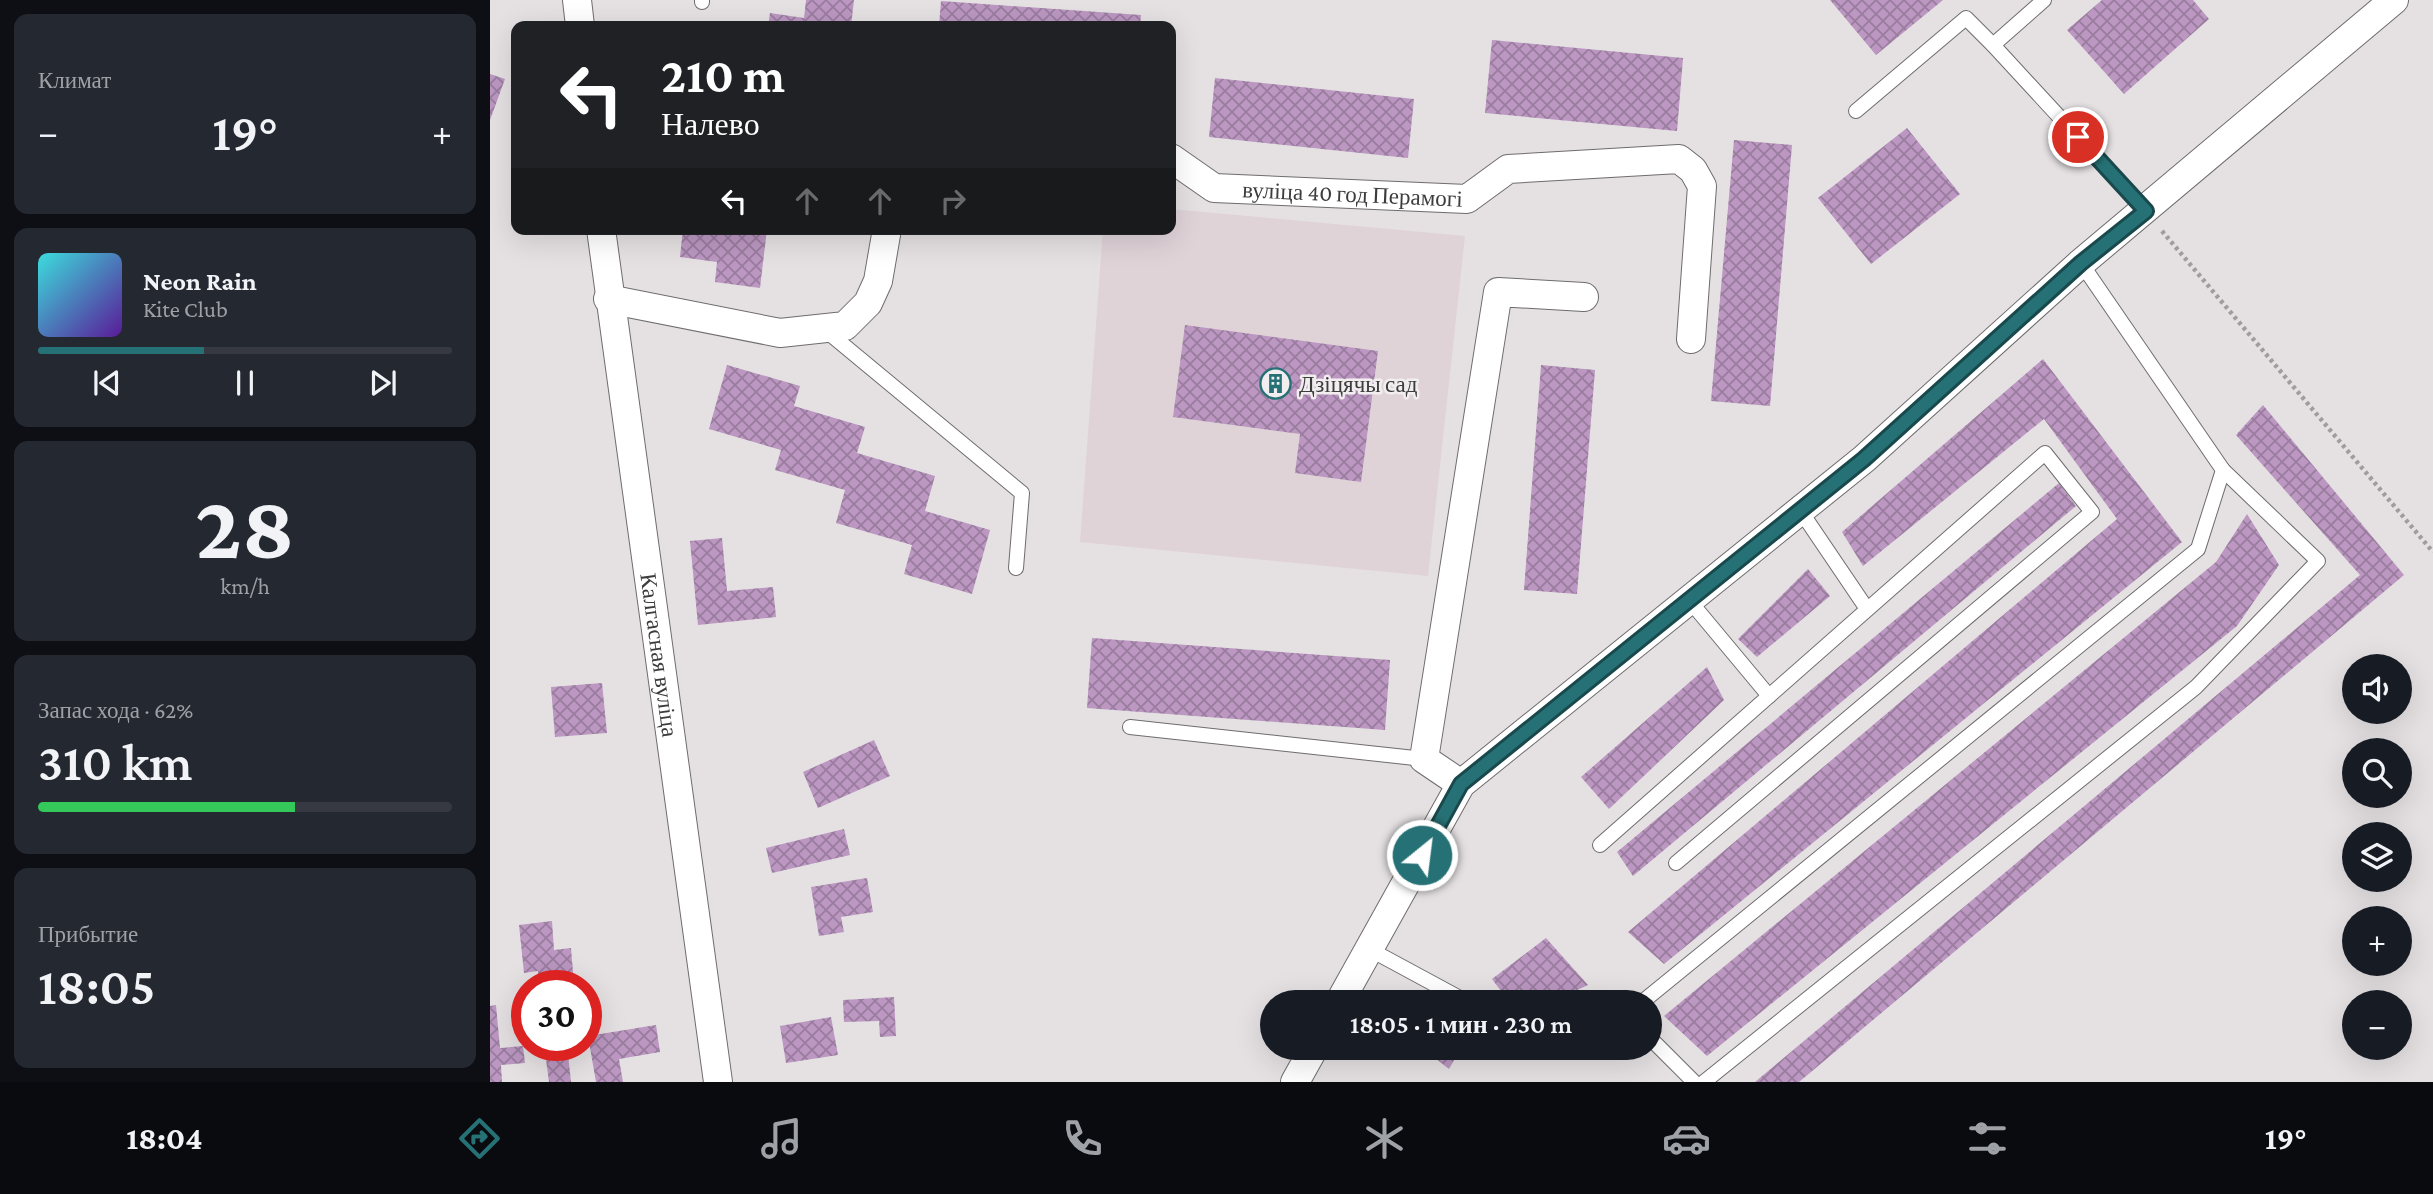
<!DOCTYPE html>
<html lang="ru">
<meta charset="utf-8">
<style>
:root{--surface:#171b24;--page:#242831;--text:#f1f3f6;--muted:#9ea1a6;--line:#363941;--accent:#267175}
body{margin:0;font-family:"Crimson Pro",serif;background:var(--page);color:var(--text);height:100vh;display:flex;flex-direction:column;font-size:26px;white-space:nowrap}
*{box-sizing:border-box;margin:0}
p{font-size:23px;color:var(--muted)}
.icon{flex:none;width:38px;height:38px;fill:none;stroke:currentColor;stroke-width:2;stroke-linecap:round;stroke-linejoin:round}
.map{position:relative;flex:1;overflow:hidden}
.sheet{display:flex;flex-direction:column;gap:14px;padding:14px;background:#0d0f14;width:490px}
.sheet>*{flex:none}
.guide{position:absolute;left:21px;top:21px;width:665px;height:214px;border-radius:14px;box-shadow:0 7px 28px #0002;background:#202124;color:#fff;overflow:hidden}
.fabs{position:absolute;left:1852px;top:654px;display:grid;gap:14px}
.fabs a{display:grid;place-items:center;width:70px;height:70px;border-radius:50%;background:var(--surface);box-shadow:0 7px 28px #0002;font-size:35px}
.speed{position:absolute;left:21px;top:970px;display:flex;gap:14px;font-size:35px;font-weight:700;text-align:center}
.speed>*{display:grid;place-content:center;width:91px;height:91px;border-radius:50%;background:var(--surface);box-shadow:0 7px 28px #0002;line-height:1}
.speed .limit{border:10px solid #d22;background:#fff;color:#111}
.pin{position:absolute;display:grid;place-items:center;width:60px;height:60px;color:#fff;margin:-30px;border:4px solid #fff;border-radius:50%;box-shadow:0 2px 7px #0007}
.me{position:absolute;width:77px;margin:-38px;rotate:29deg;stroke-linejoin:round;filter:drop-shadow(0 0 5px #0008)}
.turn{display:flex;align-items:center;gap:24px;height:147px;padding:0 35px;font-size:32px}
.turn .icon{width:91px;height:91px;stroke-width:2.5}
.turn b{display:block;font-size:49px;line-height:60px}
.lanes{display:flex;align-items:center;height:66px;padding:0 35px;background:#0003;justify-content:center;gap:35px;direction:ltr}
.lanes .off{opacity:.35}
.big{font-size:52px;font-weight:600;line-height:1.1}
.sheet .tile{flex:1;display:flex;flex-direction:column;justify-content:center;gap:10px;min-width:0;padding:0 24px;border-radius:14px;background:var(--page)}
.sheet .dial{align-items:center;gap:0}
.dial b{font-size:91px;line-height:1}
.song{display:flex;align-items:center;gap:21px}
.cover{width:84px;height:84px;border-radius:10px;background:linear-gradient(135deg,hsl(180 70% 55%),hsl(270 70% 35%))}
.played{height:7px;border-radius:4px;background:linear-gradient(90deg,var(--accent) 40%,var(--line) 40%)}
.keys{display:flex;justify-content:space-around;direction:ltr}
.heat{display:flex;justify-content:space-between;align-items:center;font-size:38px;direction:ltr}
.charge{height:10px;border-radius:5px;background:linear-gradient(90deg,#34c759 62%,var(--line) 0)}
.trip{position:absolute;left:770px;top:990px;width:402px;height:70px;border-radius:35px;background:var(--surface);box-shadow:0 7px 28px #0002;font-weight:600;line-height:70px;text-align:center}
.tabs{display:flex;height:112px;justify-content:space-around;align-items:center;background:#090b0e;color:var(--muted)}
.tabs .icon{width:49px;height:49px}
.tabs .active{color:var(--accent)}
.tabs b{font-size:32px;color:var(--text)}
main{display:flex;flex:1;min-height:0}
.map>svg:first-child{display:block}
</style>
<main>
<section class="sheet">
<div class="tile"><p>Климат</p>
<div class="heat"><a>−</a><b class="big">19°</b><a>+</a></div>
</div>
<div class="tile">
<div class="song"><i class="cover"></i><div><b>Neon Rain</b><p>Kite Club</p></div></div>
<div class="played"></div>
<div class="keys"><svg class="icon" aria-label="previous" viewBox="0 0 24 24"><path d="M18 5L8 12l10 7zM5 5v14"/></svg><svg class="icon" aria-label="pause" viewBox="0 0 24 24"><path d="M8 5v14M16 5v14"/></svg><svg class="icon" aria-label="next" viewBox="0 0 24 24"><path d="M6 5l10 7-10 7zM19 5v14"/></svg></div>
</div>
<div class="tile dial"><b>28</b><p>km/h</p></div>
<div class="tile"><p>Запас хода · 62%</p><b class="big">310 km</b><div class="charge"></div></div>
<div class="tile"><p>Прибытие</p><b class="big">18:05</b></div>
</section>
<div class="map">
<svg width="1943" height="1082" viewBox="0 0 1943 1082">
<defs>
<pattern id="building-cross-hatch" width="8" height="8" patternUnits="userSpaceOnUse" patternTransform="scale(1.75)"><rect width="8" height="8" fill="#bb97c1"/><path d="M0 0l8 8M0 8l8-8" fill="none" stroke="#997c9e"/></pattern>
</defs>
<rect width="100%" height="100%" fill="#e5e1e3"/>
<path fill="#dfd3d8" d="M681,209L975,236L938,576L590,542L613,229H681Z"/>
<g fill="url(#building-cross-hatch)">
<path d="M316,0H364L361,26H278L280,13L314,18Z"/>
<path d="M1340,0H1453L1386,55Z"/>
<path d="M1612,0H1703L1719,19L1634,94L1577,30Z"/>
<path d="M451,1L651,15L650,26H449Z"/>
<path d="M1002,40L1193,58L1187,131L995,113Z"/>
<path d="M0,74L15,79L0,120Z"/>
<path d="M725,78L924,99L918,158L719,137Z"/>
<path d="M1417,128L1470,194L1381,264L1328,198Z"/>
<path d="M1244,140L1302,145L1280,406L1221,401Z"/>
<path d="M193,229H277L270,288L225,282L227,262L190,257Z"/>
<path d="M695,325L888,351L871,482L805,473L810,434L683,417Z"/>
<path d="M1553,359L1692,542L1174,964L1138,932L1627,519L1554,419L1373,566L1352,532Z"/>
<path d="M237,365L310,386L304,406L375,427L367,453L445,476L435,511L500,530L482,594L414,574L422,545L346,523L355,490L285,470L291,450L219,429Z"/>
<path d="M1051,365L1105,370L1087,594L1034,590Z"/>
<path d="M1773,405L1914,575L1309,1082H1265L1870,575L1746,435Z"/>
<path d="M1569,483L1586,506L1143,876L1127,852Z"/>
<path d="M1757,514L1789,565L1747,626L1217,1056L1174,1016L1726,562Z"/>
<path d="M232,538L237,591L283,587L286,617L208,625L200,541Z"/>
<path d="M1318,569L1340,596L1267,657L1248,639Z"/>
<path d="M602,638L900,660L895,730L597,708Z"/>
<path d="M1217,667L1234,700L1119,809L1091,777Z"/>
<path d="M112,683L117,733L65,737L61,687Z"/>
<path d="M384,740L400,776L328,808L313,772Z"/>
<path d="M354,829L360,855L282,873L276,848Z"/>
<path d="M377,878L383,912L351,917L354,932L329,936L321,887Z"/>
<path d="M62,921L64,950L81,948L84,984L49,985L48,971L34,973L29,925Z"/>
<path d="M1056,938L1098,985L1059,1003H1020L1002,979Z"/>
<path d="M404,997L406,1036L390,1037L389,1021L354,1022L353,1000Z"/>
<path d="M6,1005L10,1048L33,1046L35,1063L11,1065L12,1082H0V1006Z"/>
<path d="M341,1017L348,1055L296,1063L290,1026Z"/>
<path d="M166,1025L170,1052L129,1059L133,1082H106L98,1036Z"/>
<path d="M54,1045H77L81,1082H59Z"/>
<path d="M938,1048H971L959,1069L936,1051Z"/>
</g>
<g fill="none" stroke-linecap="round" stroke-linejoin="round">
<defs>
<g id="service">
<path d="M212,0V2"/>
<path d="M1554,0L1503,45L1656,211"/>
<path d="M1366,111L1476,18L1503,45"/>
<path d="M334,329L532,493L526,568"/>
<path d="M1310,510L1377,609"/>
<path d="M1199,600L1279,696"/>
<path d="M640,727L934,759"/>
<path d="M1110,845L1555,453L1602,512L1186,863"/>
<path d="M879,949L979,1003"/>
<path d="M1151,1003L1708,549L1733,470"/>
<path d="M1160,1038L1204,1082"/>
<path d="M1214,1082L1706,687L1828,561L1733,470L1591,263"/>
</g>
<g id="minor">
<path d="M87,0L90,26"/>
<path id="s1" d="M681,158L724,188L977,199L1018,169L1189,159L1203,170L1212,186L1201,339"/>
<path id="s2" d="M111,229L228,1082"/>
<path d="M118,299L290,333L355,326L378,303L388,281L397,229"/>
<path d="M971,784L934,759L1008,292L1094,297"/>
<path d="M849,1003L971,784L1374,459L1591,263L1904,0"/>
<path d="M805,1082L824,1048"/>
</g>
</defs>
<use href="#service" stroke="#6f6c6d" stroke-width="16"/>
<use href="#minor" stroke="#6f6c6d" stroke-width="30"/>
<path stroke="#a09d9e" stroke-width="4.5" stroke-dasharray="3.5 3.5" stroke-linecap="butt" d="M1672,231L1943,552"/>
<use href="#service" stroke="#fff" stroke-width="14"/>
<use href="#minor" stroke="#fff" stroke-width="28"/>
</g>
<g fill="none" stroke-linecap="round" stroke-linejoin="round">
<defs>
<path id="route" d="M932,855L971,784L1374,459L1591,263L1656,211L1588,137"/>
</defs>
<use href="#route" stroke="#19494c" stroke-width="18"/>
<use href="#route" stroke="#267175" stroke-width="12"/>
</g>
<defs>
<symbol id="building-ring" viewBox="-11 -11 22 22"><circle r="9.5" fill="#f2eef0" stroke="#267175" stroke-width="1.5"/><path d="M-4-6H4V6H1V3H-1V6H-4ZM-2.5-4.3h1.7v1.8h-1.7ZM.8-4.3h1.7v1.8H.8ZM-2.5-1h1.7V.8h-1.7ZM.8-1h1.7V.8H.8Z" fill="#267175"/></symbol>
</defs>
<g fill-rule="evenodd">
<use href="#building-ring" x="768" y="366" width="35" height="35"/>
</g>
<g text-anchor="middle" stroke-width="5" stroke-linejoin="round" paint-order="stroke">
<g font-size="23" fill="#3d3c3c" stroke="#f2eef0">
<text dy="8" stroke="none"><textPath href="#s1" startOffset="191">вуліца 40 год Перамогі</textPath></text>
<text dy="8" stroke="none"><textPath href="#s2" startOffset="430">Калгасная вуліца</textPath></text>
</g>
<g font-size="23" fill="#3d3c3c" stroke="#f2eef0" text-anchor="start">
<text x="809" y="392">Дзіцячы сад</text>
</g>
</g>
</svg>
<div class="fabs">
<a><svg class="icon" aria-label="sound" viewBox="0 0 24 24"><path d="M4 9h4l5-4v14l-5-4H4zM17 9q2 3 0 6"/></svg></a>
<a><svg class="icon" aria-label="search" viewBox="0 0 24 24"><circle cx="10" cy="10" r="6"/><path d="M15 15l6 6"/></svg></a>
<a><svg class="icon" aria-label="layers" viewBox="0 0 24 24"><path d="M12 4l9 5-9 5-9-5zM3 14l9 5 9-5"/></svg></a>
<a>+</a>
<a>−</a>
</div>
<div class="speed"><div class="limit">30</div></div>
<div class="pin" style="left:1588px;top:137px;background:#d93025"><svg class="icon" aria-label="arrive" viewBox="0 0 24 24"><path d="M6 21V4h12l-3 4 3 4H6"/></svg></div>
<svg class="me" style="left:932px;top:855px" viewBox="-20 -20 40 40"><circle r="17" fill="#267175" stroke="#fff" stroke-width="3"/><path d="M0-11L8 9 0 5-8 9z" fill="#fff"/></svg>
<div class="trip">18:05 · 1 мин · 230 m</div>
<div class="guide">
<div class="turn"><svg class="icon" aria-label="left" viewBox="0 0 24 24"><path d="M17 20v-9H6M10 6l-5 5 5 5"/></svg><div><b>210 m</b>Налево</div></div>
<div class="lanes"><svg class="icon" aria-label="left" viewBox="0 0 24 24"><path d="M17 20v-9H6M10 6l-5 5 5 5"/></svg><svg class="icon off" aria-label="ahead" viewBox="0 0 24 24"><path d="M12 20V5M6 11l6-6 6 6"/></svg><svg class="icon off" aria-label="ahead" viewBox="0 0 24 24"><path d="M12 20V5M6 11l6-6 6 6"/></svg><svg class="icon off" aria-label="right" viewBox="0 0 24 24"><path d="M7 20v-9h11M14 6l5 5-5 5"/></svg></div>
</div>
</div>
</main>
<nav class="tabs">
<b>18:04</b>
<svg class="icon active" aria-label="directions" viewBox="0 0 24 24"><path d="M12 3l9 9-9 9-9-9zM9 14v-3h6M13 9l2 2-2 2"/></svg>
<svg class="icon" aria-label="music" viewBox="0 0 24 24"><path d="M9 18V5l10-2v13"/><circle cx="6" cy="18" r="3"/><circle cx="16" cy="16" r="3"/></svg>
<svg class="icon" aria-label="phone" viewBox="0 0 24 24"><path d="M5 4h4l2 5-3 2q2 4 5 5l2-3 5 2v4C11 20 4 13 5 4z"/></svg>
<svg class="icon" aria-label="climate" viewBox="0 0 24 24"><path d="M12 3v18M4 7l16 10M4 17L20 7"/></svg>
<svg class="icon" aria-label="car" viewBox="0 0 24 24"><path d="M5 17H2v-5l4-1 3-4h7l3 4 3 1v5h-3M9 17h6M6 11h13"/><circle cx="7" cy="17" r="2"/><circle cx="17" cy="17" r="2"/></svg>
<svg class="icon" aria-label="filters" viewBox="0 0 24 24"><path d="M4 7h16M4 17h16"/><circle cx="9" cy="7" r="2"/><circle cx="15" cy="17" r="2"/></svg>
<b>19°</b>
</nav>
